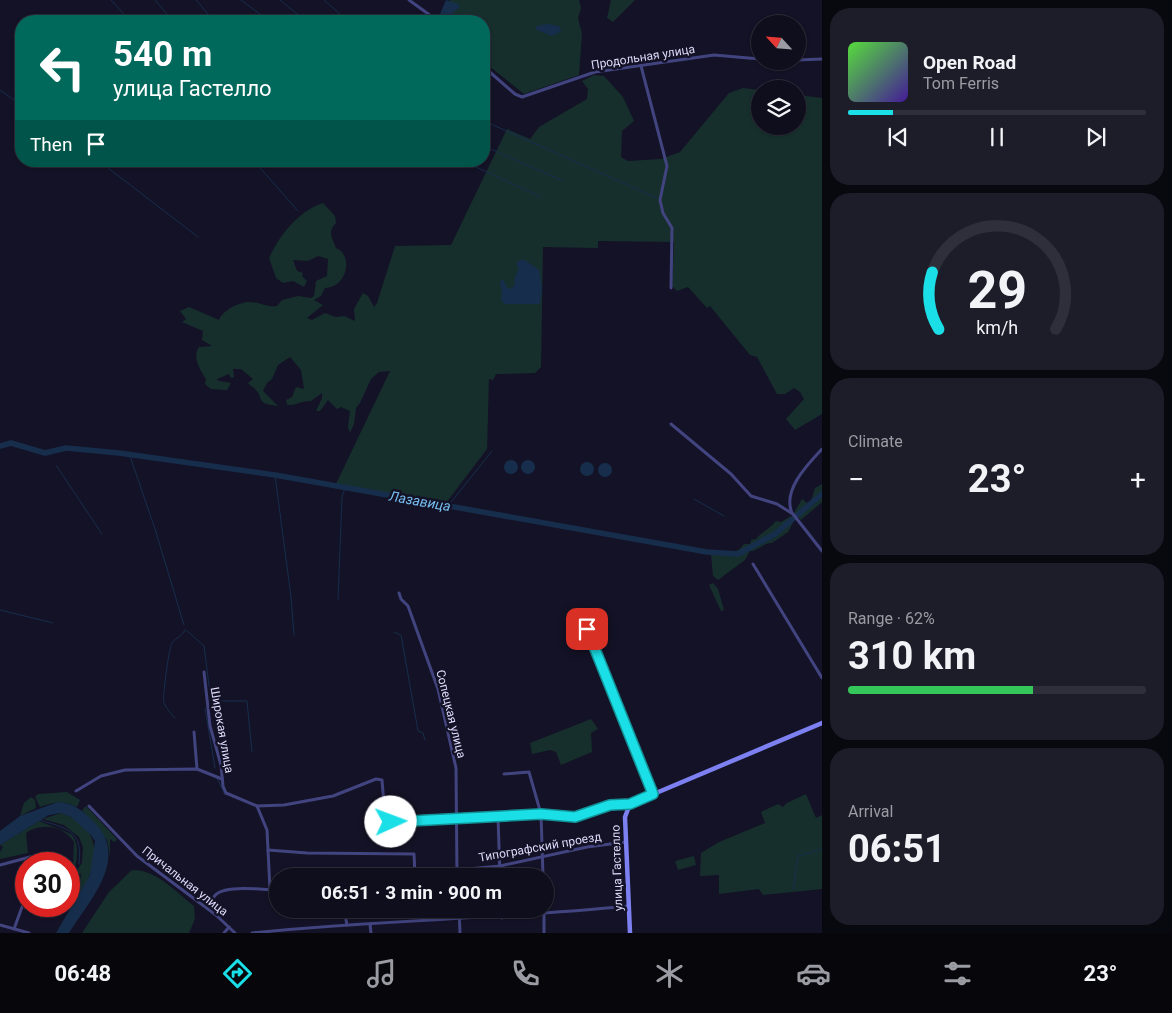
<!DOCTYPE html>
<meta charset="utf-8">
<style>
:root{--surface:#0f0e1c;--page:#1d1c29;--text:#f1f3f6;--muted:#9b9ca3;--line:#2f2e3b;--accent:#1bdfe7}
body{margin:0;font-family:Roboto,sans-serif;background:var(--page);color:var(--text);height:100vh;display:flex;flex-direction:column;font-size:19px;white-space:nowrap}
*{box-sizing:border-box;margin:0}
p{font-size:16px;color:var(--muted)}
.icon{flex:none;width:28px;height:28px;fill:none;stroke:currentColor;stroke-width:2;stroke-linecap:round;stroke-linejoin:round}
.map{position:relative;flex:1;overflow:hidden}
.sheet{display:flex;flex-direction:column;gap:8px;padding:8px;background:#08080f;width:350px}
.sheet>*{flex:none}
.hud{position:absolute;left:15px;top:15px;width:475px;height:152px;border-radius:20px;box-shadow:0 1px 4px #0004,0 0 0 1px var(--line);background:#00695c;color:#fff;overflow:hidden}
.needle{width:32px;rotate:296deg}
.controls{position:absolute;left:751px;top:15px;display:grid;gap:10px}
.controls a{display:grid;place-items:center;width:55px;height:55px;border-radius:50%;background:var(--surface);box-shadow:0 1px 4px #0004,0 0 0 1px var(--line);font-size:25px}
.speed{position:absolute;left:15px;top:852px;display:flex;gap:10px;font-size:25px;font-weight:700;text-align:center}
.speed>*{display:grid;place-content:center;width:65px;height:65px;border-radius:50%;background:var(--surface);box-shadow:0 1px 4px #0004,0 0 0 1px var(--line);line-height:1}
.speed .limit{border:8px solid #d22;background:#fff;color:#111}
.pin{position:absolute;display:grid;place-items:center;width:42px;height:42px;color:#fff;margin:-21px;border-radius:10px;box-shadow:0 2px 8px #0006}
.me{position:absolute;width:55px;margin:-28px;rotate:88deg;stroke-linejoin:round;filter:drop-shadow(0 0 4px #0008)}
.turn{display:flex;align-items:center;gap:18px;height:105px;padding:0 15px;font-size:22px}
.turn .icon{width:65px;height:65px;stroke-width:2.5}
.turn b{display:block;font-size:35px;line-height:42px}
.then{display:flex;align-items:center;height:48px;padding:0 15px;background:#0003;gap:10px;font-size:19px}
.big{font-size:38px;font-weight:700;line-height:1.1}
.sheet .tile{flex:1;display:flex;flex-direction:column;justify-content:center;gap:8px;min-width:0;padding:0 18px;border-radius:20px;background:var(--page)}
.sheet .dial{align-items:center;gap:0}
.dial svg{height:130px;overflow:visible;fill:none;stroke:var(--line);stroke-width:7;stroke-linecap:round;text-anchor:middle}
.dial text{fill:var(--text);stroke:none}
.song{display:flex;align-items:center;gap:15px}
.cover{width:60px;height:60px;border-radius:8px;background:linear-gradient(135deg,hsl(110 70% 55%),hsl(260 70% 35%))}
.played{height:5px;border-radius:2px;background:linear-gradient(90deg,var(--accent) 15%,var(--line) 15%)}
.keys{display:flex;justify-content:space-around;direction:ltr}
.heat{display:flex;justify-content:space-between;align-items:center;font-size:28px;direction:ltr}
.charge{height:8px;border-radius:4px;background:linear-gradient(90deg,#34c759 62%,var(--line) 0)}
.trip{position:absolute;left:269px;top:868px;width:285px;height:50px;border-radius:25px;background:var(--surface);box-shadow:0 1px 4px #0004,0 0 0 1px var(--line);font-weight:700;line-height:50px;text-align:center}
.tabs{display:flex;height:80px;justify-content:space-around;align-items:center;background:#06060b;color:var(--muted)}
.tabs .icon{width:35px;height:35px}
.tabs .selected{color:var(--accent)}
.tabs b{font-size:22px;color:var(--text)}
main{display:flex;flex:1;min-height:0}
.map>svg:first-child{display:block}
</style>
<main>
<div class="map">
<svg width="822" height="933" viewBox="0 0 822 933">
<rect width="100%" height="100%" fill="#141226"/>
<g fill="#162f2d">
<path d="M450,0H579L581,8L578,18L582,34L579,75L524,94L484,62V21H442L439,19Z"/>
<path d="M611,0H635L613,22L607,18Z"/>
<path d="M594,75L604,76L623,97L634,121L622,131L621,157L628,161L661,159L680,152L729,93L743,88L760,90V126H798V95L822,98V414L795,430L786,419L804,399L800,392L794,388L785,394H777L757,357L750,355L710,306L707,308L688,287L677,291L672,286L674,242L598,241V248L543,247L541,367L535,373L496,374L493,380L489,379L487,449L446,503L335,486L390,371L379,372L371,379L360,403L356,408L354,424L350,433L348,427L350,411L341,407L337,409L328,400L320,411H316L322,398V393L311,401C302,400 296,406 287,405L286,400L292,397L296,387L304,389L301,370L290,357L278,365L272,379L267,383L263,391L278,406C253,403 266,399 254,388C252,386 249,385 248,383L253,379L241,369H233L234,377L231,378L229,374L217,379L219,381L231,383L227,390L211,389L205,384L206,379C200,370 192,357 199,347L212,346L202,340L203,331L182,322L186,319L180,311L189,307L219,320C223,310 239,302 250,302C259,302 268,308 277,306L282,300L298,296L311,298L314,296L316,281L327,276L328,259L318,256L308,261L293,260L297,271L303,273L302,276L307,281L304,287L293,281L283,283L276,278L269,258C280,235 297,212 323,203L335,216L336,223C327,232 332,237 336,248C354,255 347,288 325,288L321,296L314,300L323,305L307,318L312,320L325,313L336,317L344,316L355,321L354,309L363,293L368,296L374,307L377,303L395,246L451,245L507,129L530,139L539,127L587,99L588,89L582,81Z"/>
<path d="M822,484V502L801,520L794,513L802,499L807,503L811,501L815,488Z"/>
<path d="M791,516L794,521L788,532L772,543C764,542 758,551 750,551L745,560L718,580L713,576L711,554L713,551C724,549 736,557 744,544H750L751,540L756,539C760,533 770,529 776,521L781,522Z"/>
<path d="M713,583L718,589L724,610L721,611L709,585Z"/>
<path d="M591,719L598,729L591,733L592,752L561,765L556,752L550,750L532,754L530,743Z"/>
<path d="M67,792L80,800L77,807C63,800 54,802 40,807L35,797L38,794Z"/>
<path d="M806,794L816,818L822,815V889L763,895L759,889L719,894V875L700,876L701,853L719,842L765,823L761,812L778,804L783,807L787,803Z"/>
<path d="M31,797L35,800L36,808L20,816L24,803Z"/>
<path d="M86,806L116,838L117,840L114,842L110,839V856L107,840L82,810Z"/>
<path d="M61,813C107,829 99,867 76,900V890L73,888L80,882L81,874L75,873L82,863L83,847L79,837L64,825L43,819Z"/>
<path d="M39,821L71,834C81,845 76,861 74,875L69,872L73,867L74,842C64,826 41,822 26,833L28,853L0,859V852L3,847L0,845Z"/>
<path d="M694,856L696,865L678,870L675,861Z"/>
<path d="M132,870C156,869 177,893 194,906L195,919L189,933H82L109,892Z"/>
</g>
<g fill="#162e4c">
<path d="M446,0L458,4L460,7L453,13L450,21H447L440,14Z"/>
<path d="M548,24L559,26L561,31L552,36L535,29L537,26Z"/>
<path d="M523,259L539,270L542,287L540,304H504L501,299L502,293L500,282L503,279L507,288L510,289L514,286L515,276L519,269L516,263Z"/>
<circle cx="528" cy="467" r="7"/>
<circle cx="511" cy="467" r="7"/>
<circle cx="587" cy="469" r="7"/>
<circle cx="605" cy="470" r="7"/>
<path d="M58,802C74,803 83,811 94,822C130,858 90,900 69,933H56L90,875L95,841L91,835L71,817L61,813L49,815L0,845V831L20,816Z"/>
</g>
<g fill="none" stroke-linecap="round" stroke-linejoin="round">
<g stroke="#162e4c" stroke-width="1">
<path d="M111,0L130,21"/>
<path d="M155,0L173,21"/>
<path d="M196,0L214,21"/>
<path d="M241,0L269,21"/>
<path d="M280,0L306,21"/>
<path d="M324,0L348,21"/>
<path d="M0,90L21,105"/>
<path d="M484,121L657,198"/>
<path d="M484,146L563,181"/>
<path d="M99,161L198,237"/>
<path d="M254,161L298,211"/>
<path d="M463,161L541,197"/>
<path d="M48,452L50,455"/>
<path d="M130,456L155,529L184,625"/>
<path d="M56,465L102,534"/>
<path d="M275,475L291,597L294,635"/>
<path d="M694,499L724,516"/>
<path d="M448,506L492,451"/>
<path d="M338,600L342,497L345,488"/>
<path d="M0,610L53,623"/>
<path d="M186,630L204,646L211,701H247L252,752"/>
<path d="M394,632L401,635L418,731L423,733L425,740"/>
<path d="M205,708L215,768"/>
<path d="M175,718C171,713 167,710 164,703C162,699 169,647 172,643C176,637 182,637 185,630"/>
<path d="M217,778L225,795"/>
<path d="M40,820C68,829 83,830 79,864"/>
<path d="M793,889L798,856L822,849"/>
</g>
<path stroke="#162e4c" stroke-width="5.5" d="M0,446L11,443L45,453L66,448L119,453L275,475L707,552L738,554L775,534L822,494"/>
<g stroke="#424480" stroke-width="3">
<path d="M409,0L438,21"/>
<path d="M798,60L822,59"/>
<path d="M641,66L667,166L660,200L663,213L672,228L671,288"/>
<path d="M484,67L515,94L522,97L595,72L714,55L760,59"/>
<path d="M671,424L731,474L751,496L777,504L793,514L822,551"/>
<path d="M792,513C782,490 808,464 822,449"/>
<path d="M753,564L822,678"/>
<path d="M399,593L401,599L408,606L438,689L456,768L457,876"/>
<path d="M568,626L587,629L653,793"/>
<path d="M204,672L210,726L221,765L223,786L226,793L257,806L284,805L333,796L376,779L382,780L385,817L391,822L541,814L575,817L610,805L630,804"/>
<path d="M194,732L197,769"/>
<path d="M504,774L529,772L541,814L543,876"/>
<path d="M76,791L101,776L125,770L197,769L222,779"/>
<path d="M89,806L137,856L216,915L235,933"/>
<path d="M257,806L267,830L270,890"/>
<path d="M498,817L500,876"/>
<path d="M268,850L307,853L414,854L415,876"/>
<path d="M31,857L65,864"/>
<path d="M0,865L30,857L35,861L34,864"/>
<path d="M457,870L500,866L587,847L626,842"/>
<path d="M344,909L347,925"/>
<path d="M459,909L460,933"/>
<path d="M502,909V918"/>
<path d="M544,909V933"/>
<path d="M216,915C214,910 211,904 213,899C217,883 263,890 278,890"/>
<path d="M370,924L371,933"/>
<path d="M0,925L29,933"/>
<path d="M14,929L26,896"/>
<path d="M224,933L229,927"/>
<path d="M252,933C377,920 503,919 628,906"/>
</g>
<path stroke="#7c80f1" stroke-width="4.5" d="M630,933L625,817L630,804L822,723"/>
</g>
<g fill="none" stroke-linecap="round" stroke-linejoin="round">
<defs>
<path id="route" d="M391,822L541,814L575,817L610,805L630,804L653,794L587,629"/>
</defs>
<use href="#route" stroke="#129196" stroke-width="12"/>
<use href="#route" stroke="#1bdfe7" stroke-width="9"/>
</g>
<g text-anchor="middle" stroke-width="5" stroke-linejoin="round" paint-order="stroke">
<g font-size="12" fill="#dddbfb" stroke="#141226">
<text transform="translate(643 57) rotate(-9)" y="4">Продольная улица</text>
<text transform="translate(451 714) rotate(76)" y="4">Сопецкая улица</text>
<text transform="translate(222 730) rotate(80)" y="4">Широкая улица</text>
<text transform="translate(540 847) rotate(-10)" y="4">Типографский проезд</text>
<text transform="translate(617 868) rotate(-92)" y="4">улица Гастелло</text>
<text transform="translate(185 881) rotate(38)" y="4">Причальная улица</text>
</g>
<g font-size="14" font-style="italic" fill="#74bef0" stroke="#141226">
<text transform="translate(420 501) rotate(10)" y="5">Лазавица</text>
</g>
</g>
</svg>
<div class="controls">
<a><svg class="needle" viewBox="-14 -14 28 28"><path d="M0-13l5 13h-10z" fill="#e53935"/><path d="M0 13l5-13h-10z" fill="#9b9ca3"/></svg></a>
<a><svg class="icon" aria-label="layers" viewBox="0 0 24 24"><path d="M12 4l9 5-9 5-9-5zM3 14l9 5 9-5"/></svg></a>
</div>
<div class="speed"><div class="limit">30</div></div>
<div class="pin" style="left:587px;top:629px;background:#d93025"><svg class="icon" aria-label="arrive" viewBox="0 0 24 24"><path d="M6 21V4h12l-3 4 3 4H6"/></svg></div>
<svg class="me" style="left:391px;top:822px" viewBox="-20 -20 40 40"><circle r="19" fill="#fff"/><path d="M0-13L10 11 0 6-10 11z" fill="#1bdfe7"/></svg>
<div class="trip">06:51 · 3 min · 900 m</div>
<div class="hud">
<div class="turn"><svg class="icon" aria-label="left" viewBox="0 0 24 24"><path d="M17 20v-9H6M10 6l-5 5 5 5"/></svg><div><b>540 m</b>улица Гастелло</div></div>
<div class="then">Then<svg class="icon" aria-label="arrive" viewBox="0 0 24 24"><path d="M6 21V4h12l-3 4 3 4H6"/></svg></div>
</div>
</div>
<section class="sheet">
<div class="tile">
<div class="song"><i class="cover"></i><div><b>Open Road</b><p>Tom Ferris</p></div></div>
<div class="played"></div>
<div class="keys"><svg class="icon" aria-label="previous" viewBox="0 0 24 24"><path d="M18 5L8 12l10 7zM5 5v14"/></svg><svg class="icon" aria-label="pause" viewBox="0 0 24 24"><path d="M8 5v14M16 5v14"/></svg><svg class="icon" aria-label="next" viewBox="0 0 24 24"><path d="M6 5l10 7-10 7zM19 5v14"/></svg></div>
</div>
<div class="tile dial"><svg viewBox="0 0 100 80">
<path d="M14 69A42 42 0 1 1 86 69"/>
<path d="M14 69A42 42 0 0 1 10 34" stroke="#1bdfe7"/>
<text x="50" y="56" font-size="32" font-weight="700">29</text>
<text x="50" y="72" font-size="11">km/h</text>
</svg></div>
<div class="tile"><p>Climate</p>
<div class="heat"><a>−</a><b class="big">23°</b><a>+</a></div>
</div>
<div class="tile"><p>Range · 62%</p><b class="big">310 km</b><div class="charge"></div></div>
<div class="tile"><p>Arrival</p><b class="big">06:51</b></div>
</section>
</main>
<nav class="tabs">
<b>06:48</b>
<svg class="icon selected" aria-label="directions" viewBox="0 0 24 24"><path d="M12 3l9 9-9 9-9-9zM9 14v-3h6M13 9l2 2-2 2"/></svg>
<svg class="icon" aria-label="music" viewBox="0 0 24 24"><path d="M9 18V5l10-2v13"/><circle cx="6" cy="18" r="3"/><circle cx="16" cy="16" r="3"/></svg>
<svg class="icon" aria-label="phone" viewBox="0 0 24 24"><path d="M5 4h4l2 5-3 2q2 4 5 5l2-3 5 2v4C11 20 4 13 5 4z"/></svg>
<svg class="icon" aria-label="climate" viewBox="0 0 24 24"><path d="M12 3v18M4 7l16 10M4 17L20 7"/></svg>
<svg class="icon" aria-label="car" viewBox="0 0 24 24"><path d="M5 17H2v-5l4-1 3-4h7l3 4 3 1v5h-3M9 17h6M6 11h13"/><circle cx="7" cy="17" r="2"/><circle cx="17" cy="17" r="2"/></svg>
<svg class="icon" aria-label="filters" viewBox="0 0 24 24"><path d="M4 7h16M4 17h16"/><circle cx="9" cy="7" r="2"/><circle cx="15" cy="17" r="2"/></svg>
<b>23°</b>
</nav>
